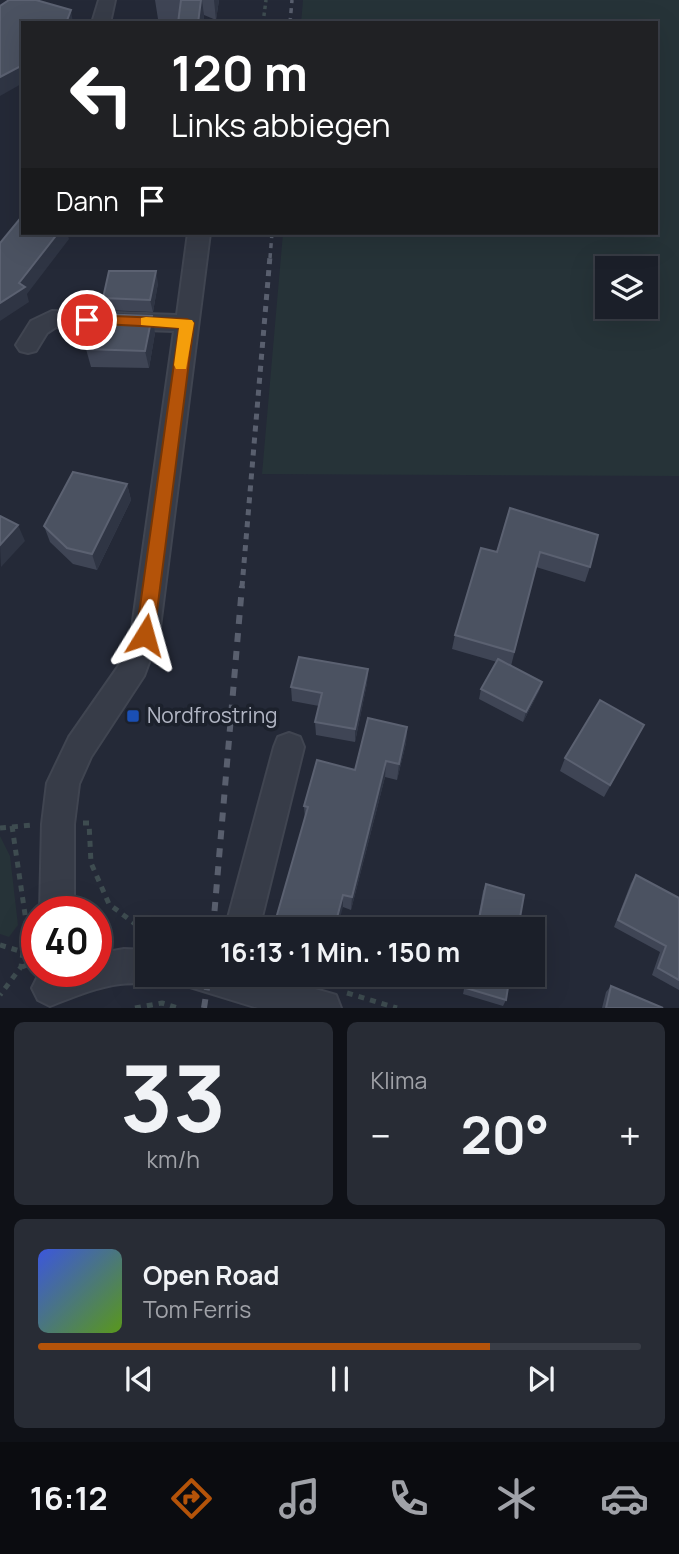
<!DOCTYPE html>
<html lang="de">
<meta charset="utf-8">
<style>
:root{--surface:#1b1f29;--page:#282c35;--text:#f1f3f6;--muted:#a0a2a8;--line:#393d46;--accent:#b45309}
body{margin:0;font-family:Manrope,sans-serif;background:var(--page);color:var(--text);height:100vh;display:flex;flex-direction:column;font-size:26px;white-space:nowrap}
*{box-sizing:border-box;margin:0}
p{font-size:23px;color:var(--muted)}
.icon{flex:none;width:38px;height:38px;fill:none;stroke:currentColor;stroke-width:2;stroke-linecap:round;stroke-linejoin:round}
.map{position:relative;height:1008px;overflow:hidden}
.sheet{display:flex;flex-direction:column;gap:14px;padding:14px;background:#0f1117;flex:1}
.sheet>*{flex:none}
.top-card{position:absolute;left:21px;top:21px;width:637px;height:214px;border-radius:0px;box-shadow:0 7px 28px #0002,0 0 0 2px var(--line);background:#202124;color:#fff;overflow:hidden}
.buttons{position:absolute;left:595px;top:256px;display:grid;gap:14px}
.buttons a{display:grid;place-items:center;width:63px;height:63px;border-radius:0px;background:var(--surface);box-shadow:0 7px 28px #0002,0 0 0 2px var(--line);font-size:35px}
.speed{position:absolute;left:21px;top:896px;display:flex;gap:14px;font-size:35px;font-weight:700;text-align:center}
.speed>*{display:grid;place-content:center;width:91px;height:91px;border-radius:50%;background:var(--surface);box-shadow:0 7px 28px #0002,0 0 0 2px var(--line);line-height:1}
.speed .limit{border:10px solid #d22;background:#fff;color:#111}
.pin{position:absolute;display:grid;place-items:center;width:60px;height:60px;color:#fff;margin:-30px;border:4px solid #fff;border-radius:50%;box-shadow:0 2px 7px #0007}
.me{position:absolute;width:77px;margin:-38px;rotate:8deg;stroke-linejoin:round;filter:drop-shadow(0 0 5px #0008)}
.turn{display:flex;align-items:center;gap:24px;height:147px;padding:0 35px;font-size:32px}
.turn .icon{width:91px;height:91px;stroke-width:2.5}
.turn b{display:block;font-size:49px;line-height:60px}
.then{display:flex;align-items:center;height:66px;padding:0 35px;background:#0003;gap:14px;font-size:26px}
.big{font-size:52px;font-weight:700;line-height:1.1}
.sheet .card{flex:1;display:flex;flex-direction:column;justify-content:center;gap:10px;min-width:0;padding:0 24px;border-radius:10px;background:var(--page)}
.sheet .dial{align-items:center;gap:0}
.dial b{font-size:91px;line-height:1}
.song{display:flex;align-items:center;gap:21px}
.cover{width:84px;height:84px;border-radius:10px;background:linear-gradient(135deg,hsl(230 70% 55%),hsl(90 70% 35%))}
.played{height:7px;border-radius:4px;background:linear-gradient(90deg,var(--accent) 75%,var(--line) 75%)}
.keys{display:flex;justify-content:space-around;direction:ltr}
.heat{display:flex;justify-content:space-between;align-items:center;font-size:38px;direction:ltr}
.sheet .tiles{flex:1;display:grid;gap:14px;grid-template-columns:1fr 1fr}
.card:last-child{grid-column:span 2}
.trip{position:absolute;left:135px;top:917px;width:410px;height:70px;border-radius:0px;background:var(--surface);box-shadow:0 7px 28px #0002,0 0 0 2px var(--line);font-weight:700;line-height:70px;text-align:center}
.tabs{display:flex;height:112px;justify-content:space-around;align-items:center;background:#0b0c10;color:var(--muted)}
.tabs .icon{width:49px;height:49px}
.tabs .on{color:var(--accent)}
.tabs b{font-size:32px;color:var(--text)}
.map>svg:first-child{display:block}
</style>
<div class="map">
<svg width="679" height="1008" viewBox="0 0 679 1008">
<rect width="100%" height="100%" fill="#242937"/>
<g fill="#263338" fill-rule="evenodd">
<path d="M303,0H679V476L262,474L283,233H656V23H301ZM607,268H646V306H607Z"/>
<path d="M0,836L10,856L18,925L9,937L0,934Z"/>
</g>
<g fill="none" stroke-linecap="round" stroke-linejoin="round">
<defs>
<g id="minor">
<path d="M99,0H115L110,23H92Z"/>
<path d="M188,233H210L159,635L144,676L91,757L79,784L74,824V912H40L42,824L47,783L69,737L122,661L131,635L174,331L56,327L47,333L36,351L28,353L20,351L16,345L31,321L52,311L177,315Z"/>
<path d="M289,733L300,737L304,747L259,929H225L274,747L278,737Z"/>
<path d="M124,949L147,950V975H161L159,979C146,985 135,982 120,984C96,987 73,997 50,1006L38,1000L32,988L38,976L48,971H96V954Z"/>
<path d="M185,975H266L336,995L341,1008H258L190,987Z"/>
</g>
</defs>
<use href="#minor" stroke="#404551" stroke-width="4"/>
<path stroke="#3e4c50" stroke-width="3.5" stroke-dasharray="3.5 3.5" stroke-linecap="butt" d="M263,23L266,0"/>
<g stroke="#3e4c50" stroke-width="5" stroke-dasharray="6 6" stroke-linecap="butt">
<path d="M83,823H89L91,863L109,904L147,933"/>
<path d="M12,826L26,921L23,952"/>
<path d="M0,828L33,825"/>
<path d="M0,945L23,952L21,967L0,995"/>
<path d="M22,967L37,961"/>
<path d="M347,993L397,1008"/>
<path d="M135,1008L162,1003L178,1008"/>
</g>
<use href="#minor" fill="#373c48" fill-rule="evenodd"/>
<g stroke="#595f6e" stroke-width="3.5" stroke-dasharray="5 5" stroke-linecap="butt">
<path d="M290,23L292,0"/>
<path d="M270,258L272,233"/>
</g>
<path stroke="#595f6e" stroke-width="5" stroke-dasharray="6 6" stroke-linecap="butt" d="M242,587L270,256"/>
<g stroke="#595f6e" stroke-width="6" stroke-dasharray="9 9" stroke-linecap="butt">
<path d="M213,929L242,586"/>
<path d="M204,1008L209,975"/>
</g>
</g>
<g fill="#3f4555">
<path d="M155,0H219L216,20L204,15L203,23H178V19H158Z"/>
<path d="M158,283L153,312L105,310L103,298Z"/>
<path d="M155,333L149,368L91,367L86,349Z"/>
<path d="M127,484L131,500L97,570L73,564L50,542L44,526Z"/>
<path d="M510,508L590,567L585,582L536,567L511,666L542,682L539,691L523,722L479,699L481,689L497,662L452,649L455,635L497,552Z"/>
<path d="M368,669L367,683L355,742L316,735L315,722L319,706L292,701L291,687Z"/>
<path d="M644,725L604,797L560,771L565,758Z"/>
<path d="M407,727L406,743L397,780L385,777L351,910L343,907L305,820L304,806L355,770Z"/>
<path d="M636,875L679,898V990L652,975L660,952L614,927L631,883Z"/>
<path d="M486,884L518,929H476L483,891Z"/>
<path d="M467,975H510L506,1000L503,1006L463,994Z"/>
<path d="M611,986L663,1008H602L606,992Z"/>
</g>
<g fill="#2f3544">
<path d="M201,0H202L204,15L203,23H198Z"/>
<path d="M214,0H219L216,20Z"/>
<path d="M71,10L73,23H66Z"/>
<path d="M23,65V83L0,96V77Z"/>
<path d="M58,233H67L69,239L27,294L29,302L0,321V303L19,283Z"/>
<path d="M156,271L158,283L153,312L150,300Z"/>
<path d="M152,316L155,333L149,368L145,351Z"/>
<path d="M127,484L131,500L97,570L92,554Z"/>
<path d="M18,525L25,541L1,567L0,545Z"/>
<path d="M368,669L367,683L355,742V729Z"/>
<path d="M542,682L539,691L523,722L526,712Z"/>
<path d="M407,727L406,743L397,780L399,764Z"/>
<path d="M386,761L385,777L351,910L352,897Z"/>
<path d="M343,895V907L337,929H334Z"/>
</g>
<g fill="#4b5261" stroke="#5b6171" stroke-width="2">
<path d="M9,0H36L71,10L66,23H23V65L0,77V6Z"/>
<path d="M181,0H201L198,23H178Z"/>
<path d="M23,215V233H58L19,283L25,287L0,303V243Z"/>
<path d="M109,271H156L150,300L103,298Z"/>
<path d="M94,314L152,316L145,351L86,349Z"/>
<path d="M73,472L127,484L92,554L67,548L44,526Z"/>
<path d="M510,508L598,535L590,567L540,552L514,652L455,635L481,548L497,552Z"/>
<path d="M0,516L18,525L0,545Z"/>
<path d="M299,657L368,669L355,729L315,722L322,693L291,687Z"/>
<path d="M498,659L542,682L526,712L481,689Z"/>
<path d="M600,700L644,725L610,785L565,758Z"/>
<path d="M368,718L407,727L399,764L386,761L352,897L343,895L334,929H273L308,807L304,806L317,760L355,770Z"/>
<path d="M636,875L679,898V980L658,968L666,946L618,920Z"/>
<path d="M486,884L524,895L518,929H477Z"/>
<path d="M468,975H510L506,1000L466,988Z"/>
<path d="M611,986L663,1008H606Z"/>
</g>
<path fill="#b45309" stroke="#753606" stroke-width="2" d="M87,315L187,319L194,323L154,635L151,641L145,643L139,641L136,635L179,328L82,323L80,320Z"/>
<path fill="#f59e0b" d="M146,317L192,320L194,323L186,369H176L174,365L179,328L141,325V318Z"/>
<rect fill="#1a4fb4" stroke="#1c212c" stroke-width="2.5" x="126" y="709" width="14" height="14" rx="3.5"/>
<g text-anchor="middle" stroke-width="7" stroke-linejoin="round" paint-order="stroke">
<g font-size="21" fill="#b2b6c4" stroke="#1c212c" text-anchor="start">
<text x="147" y="723">Nordfrostring</text>
</g>
</g>
</svg>
<div class="buttons">
<a><svg class="icon" aria-label="layers" viewBox="0 0 24 24"><path d="M12 4l9 5-9 5-9-5zM3 14l9 5 9-5"/></svg></a>
</div>
<div class="speed"><div class="limit">40</div></div>
<div class="pin" style="left:87px;top:320px;background:#d93025"><svg class="icon" aria-label="arrive" viewBox="0 0 24 24"><path d="M6 21V4h12l-3 4 3 4H6"/></svg></div>
<svg class="me" style="left:145px;top:635px" viewBox="-20 -20 40 40"><path d="M0-17L14 15 0 8-14 15z" fill="#b45309" stroke="#fff" stroke-width="4"/></svg>
<div class="trip">16:13 · 1 Min. · 150 m</div>
<div class="top-card">
<div class="turn"><svg class="icon" aria-label="left" viewBox="0 0 24 24"><path d="M17 20v-9H6M10 6l-5 5 5 5"/></svg><div><b>120 m</b>Links abbiegen</div></div>
<div class="then">Dann<svg class="icon" aria-label="arrive" viewBox="0 0 24 24"><path d="M6 21V4h12l-3 4 3 4H6"/></svg></div>
</div>
</div>
<section class="sheet">
<div class="tiles">
<div class="card dial"><b>33</b><p>km/h</p></div>
<div class="card"><p>Klima</p>
<div class="heat"><a>−</a><b class="big">20°</b><a>+</a></div>
</div>
<div class="card">
<div class="song"><i class="cover"></i><div><b>Open Road</b><p>Tom Ferris</p></div></div>
<div class="played"></div>
<div class="keys"><svg class="icon" aria-label="previous" viewBox="0 0 24 24"><path d="M18 5L8 12l10 7zM5 5v14"/></svg><svg class="icon" aria-label="pause" viewBox="0 0 24 24"><path d="M8 5v14M16 5v14"/></svg><svg class="icon" aria-label="next" viewBox="0 0 24 24"><path d="M6 5l10 7-10 7zM19 5v14"/></svg></div>
</div>
</div>
</section>
<nav class="tabs">
<b>16:12</b>
<svg class="icon on" aria-label="directions" viewBox="0 0 24 24"><path d="M12 3l9 9-9 9-9-9zM9 14v-3h6M13 9l2 2-2 2"/></svg>
<svg class="icon" aria-label="music" viewBox="0 0 24 24"><path d="M9 18V5l10-2v13"/><circle cx="6" cy="18" r="3"/><circle cx="16" cy="16" r="3"/></svg>
<svg class="icon" aria-label="phone" viewBox="0 0 24 24"><path d="M5 4h4l2 5-3 2q2 4 5 5l2-3 5 2v4C11 20 4 13 5 4z"/></svg>
<svg class="icon" aria-label="climate" viewBox="0 0 24 24"><path d="M12 3v18M4 7l16 10M4 17L20 7"/></svg>
<svg class="icon" aria-label="car" viewBox="0 0 24 24"><path d="M5 17H2v-5l4-1 3-4h7l3 4 3 1v5h-3M9 17h6M6 11h13"/><circle cx="7" cy="17" r="2"/><circle cx="17" cy="17" r="2"/></svg>
</nav>
